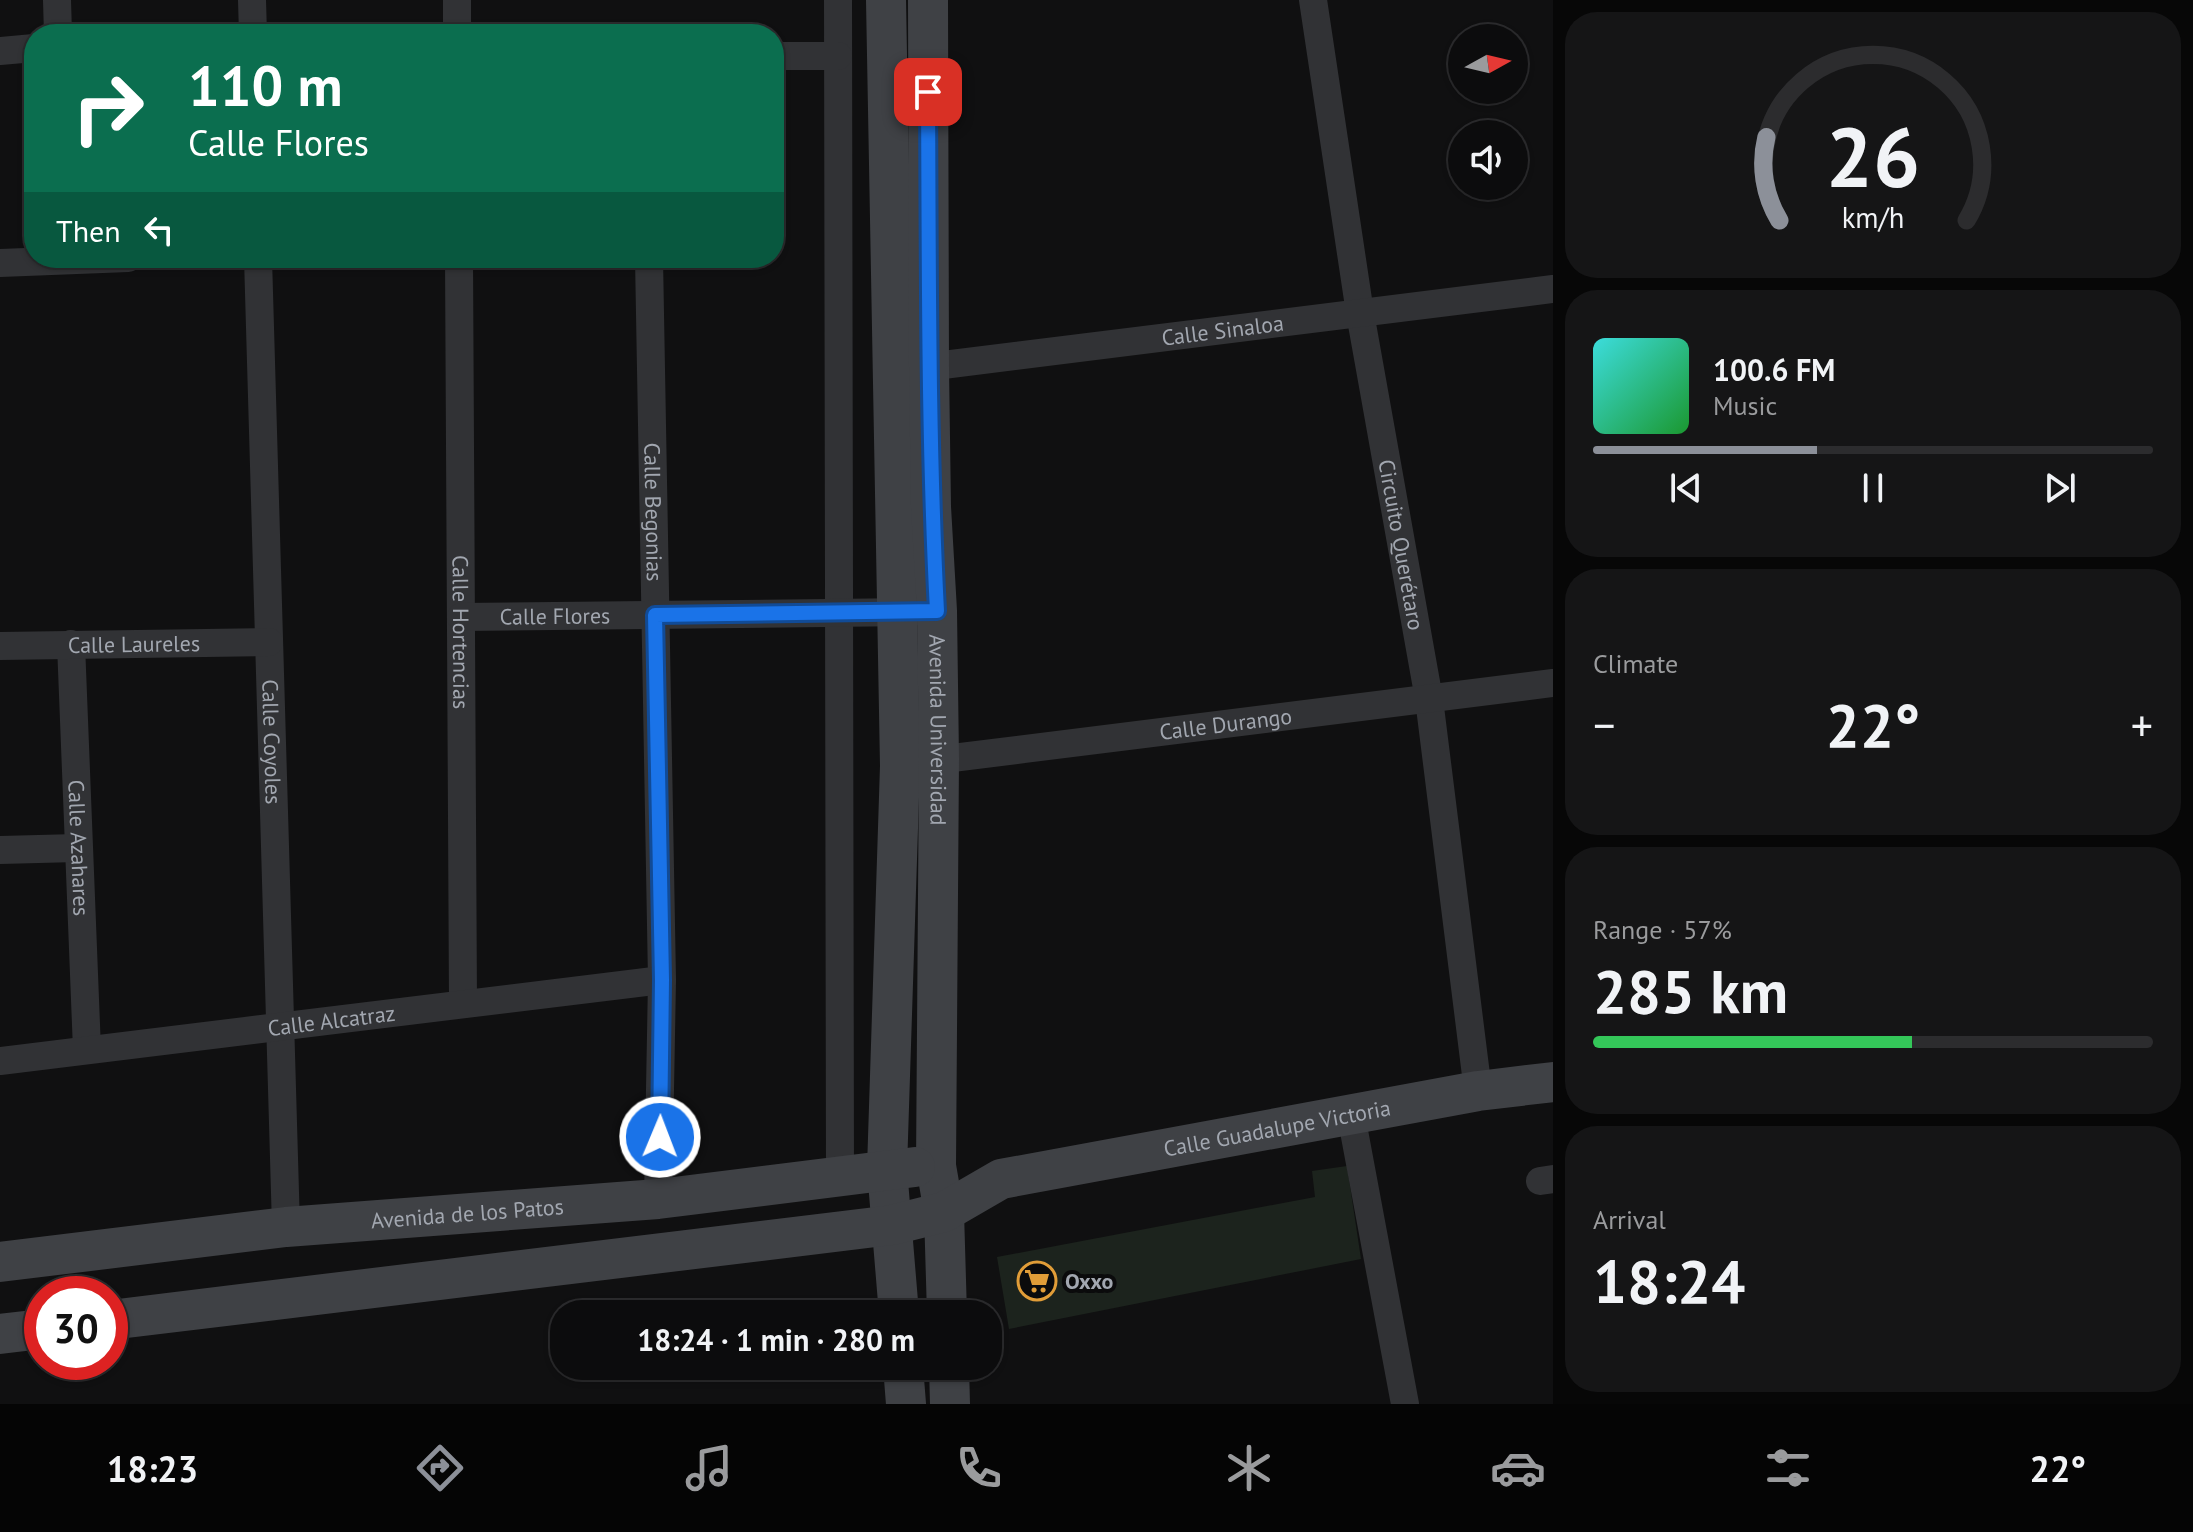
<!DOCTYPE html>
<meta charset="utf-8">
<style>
:root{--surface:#0c0c0d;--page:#151516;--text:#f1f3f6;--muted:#9a9b9d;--line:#2c2c2e;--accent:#8c9099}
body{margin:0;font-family:"PT Sans",sans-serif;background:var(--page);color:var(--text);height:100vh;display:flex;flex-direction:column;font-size:30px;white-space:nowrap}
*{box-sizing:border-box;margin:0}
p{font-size:26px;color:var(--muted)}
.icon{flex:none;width:44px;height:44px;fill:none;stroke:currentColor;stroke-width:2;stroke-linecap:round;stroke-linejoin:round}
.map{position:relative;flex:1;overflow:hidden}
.drawer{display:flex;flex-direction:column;gap:12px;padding:12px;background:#070707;width:640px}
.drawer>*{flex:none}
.banner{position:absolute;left:24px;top:24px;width:760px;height:244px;border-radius:32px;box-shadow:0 2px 6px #0004,0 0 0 2px var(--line);background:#0b6e4f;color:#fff;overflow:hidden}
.needle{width:52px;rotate:82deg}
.buttons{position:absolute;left:1448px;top:24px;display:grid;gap:16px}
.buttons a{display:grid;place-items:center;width:80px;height:80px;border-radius:50%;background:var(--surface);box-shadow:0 2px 6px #0004,0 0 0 2px var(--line);font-size:40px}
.speed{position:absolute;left:24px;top:1276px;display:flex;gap:16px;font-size:40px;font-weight:700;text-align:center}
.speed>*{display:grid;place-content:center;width:104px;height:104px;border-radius:50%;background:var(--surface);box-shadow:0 2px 6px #0004,0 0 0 2px var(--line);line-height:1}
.speed .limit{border:12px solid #d22;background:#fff;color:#111}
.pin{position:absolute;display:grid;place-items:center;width:68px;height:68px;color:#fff;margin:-34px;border-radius:16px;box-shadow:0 4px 12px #0006}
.me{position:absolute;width:88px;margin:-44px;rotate:1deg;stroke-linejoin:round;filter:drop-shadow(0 0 6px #0008)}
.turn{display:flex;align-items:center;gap:28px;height:168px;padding:0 32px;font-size:36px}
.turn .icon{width:104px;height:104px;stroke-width:2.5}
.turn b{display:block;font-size:56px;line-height:68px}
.then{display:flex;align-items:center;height:76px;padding:0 32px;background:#0003;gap:16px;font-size:30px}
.big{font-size:60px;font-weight:600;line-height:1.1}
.drawer .card{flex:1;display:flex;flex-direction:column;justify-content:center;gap:12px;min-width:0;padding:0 28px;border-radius:32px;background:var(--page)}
.drawer .dial{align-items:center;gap:0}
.dial svg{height:208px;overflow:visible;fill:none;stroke:var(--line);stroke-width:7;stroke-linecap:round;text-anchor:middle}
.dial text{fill:var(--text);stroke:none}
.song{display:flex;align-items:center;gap:24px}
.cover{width:96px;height:96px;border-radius:12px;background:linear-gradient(135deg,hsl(180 70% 55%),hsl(130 70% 35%))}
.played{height:8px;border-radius:4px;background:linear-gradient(90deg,var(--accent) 40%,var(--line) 40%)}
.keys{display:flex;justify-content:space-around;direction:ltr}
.heat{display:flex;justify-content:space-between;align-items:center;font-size:44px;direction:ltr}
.charge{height:12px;border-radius:6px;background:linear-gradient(90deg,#34c759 57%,var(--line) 0)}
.trip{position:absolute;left:550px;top:1300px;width:452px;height:80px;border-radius:32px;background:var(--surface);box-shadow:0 2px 6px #0004,0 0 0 2px var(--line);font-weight:600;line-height:80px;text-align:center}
.dock{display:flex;height:128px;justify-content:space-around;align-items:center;background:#050505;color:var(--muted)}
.dock .icon{width:56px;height:56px}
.dock .active{color:var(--accent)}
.dock b{font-size:36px;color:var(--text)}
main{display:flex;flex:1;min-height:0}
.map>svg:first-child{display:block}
</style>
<main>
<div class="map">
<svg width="1553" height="1404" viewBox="0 0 1553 1404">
<rect width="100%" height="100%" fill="#101011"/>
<path fill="#1c231d" d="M1347,1166L1361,1259L1009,1329L997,1257L1315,1197L1312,1171Z"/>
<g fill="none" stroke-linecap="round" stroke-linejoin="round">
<g stroke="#313235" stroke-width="28">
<path d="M57,0L58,34"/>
<path d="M252,0L253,34"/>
<path d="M457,0V34"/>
<path d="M838,0L840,1178"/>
<path id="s1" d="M1313,0L1360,313L1429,699L1478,1091"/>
<path d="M0,51L34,48"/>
<path d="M774,56H838"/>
<path id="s2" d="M258,258L286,1227"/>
<path id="s3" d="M459,258L463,1004"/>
<path id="s4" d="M649,258L662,980L658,1199"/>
<path d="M0,263L128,258"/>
<path id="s5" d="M911,369L1553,289"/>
<path id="s6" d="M461,617L913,612"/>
<path id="s7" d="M71,644L87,1050"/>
<path id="s8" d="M0,646L269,642"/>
<path id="s9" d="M920,762L1553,683"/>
<path d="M0,850L77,848"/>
<path id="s10" d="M0,1061L662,980"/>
<path d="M1351,1115L1405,1404"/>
<path d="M1540,1181L1553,1179"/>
</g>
<g stroke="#3f4145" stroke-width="40">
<path d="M886,0L900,766L887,1169L899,1314"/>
<path id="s11" d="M928,0L929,367L931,507L937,611L939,759L936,1166L944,1212L947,1314"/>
<path id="s12" d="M0,1262L286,1227L658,1199L915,1167"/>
<path id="s13" d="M110,1320L892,1225L944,1212L1001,1179L1478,1091L1553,1082"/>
<path d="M0,1334L42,1329"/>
<path d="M903,1366L906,1404"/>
<path d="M949,1366L950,1404"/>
</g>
</g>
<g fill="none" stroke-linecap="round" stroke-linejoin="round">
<defs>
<path id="route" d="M660,1137L662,980L655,615L937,611C928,438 929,265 928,92"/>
</defs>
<use href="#route" stroke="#114b97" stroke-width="20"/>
<use href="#route" stroke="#1a73e8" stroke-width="14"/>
</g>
<defs>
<symbol id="supermarket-ring" viewBox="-11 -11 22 22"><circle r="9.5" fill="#0b0b0c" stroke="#e19d38" stroke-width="1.5"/><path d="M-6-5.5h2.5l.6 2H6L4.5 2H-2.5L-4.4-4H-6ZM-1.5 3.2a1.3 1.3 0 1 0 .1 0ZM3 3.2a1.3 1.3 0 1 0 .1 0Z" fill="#e19d38"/></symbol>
</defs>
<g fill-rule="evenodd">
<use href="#supermarket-ring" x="1015" y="1259" width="44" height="44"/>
</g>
<g text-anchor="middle" stroke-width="8" stroke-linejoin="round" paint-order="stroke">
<g font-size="22" fill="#a2a7b0" stroke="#0b0b0c">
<text dy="8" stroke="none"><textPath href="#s5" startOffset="314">Calle Sinaloa</textPath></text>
<text dy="8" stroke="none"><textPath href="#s4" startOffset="254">Calle Begonias</textPath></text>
<text dy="8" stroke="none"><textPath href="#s1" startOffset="552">Circuito Querétaro</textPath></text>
<text dy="8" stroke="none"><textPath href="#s6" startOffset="94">Calle Flores</textPath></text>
<text dy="8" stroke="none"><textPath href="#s3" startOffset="374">Calle Hortencias</textPath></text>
<text dy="8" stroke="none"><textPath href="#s8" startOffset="134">Calle Laureles</textPath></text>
<text dy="8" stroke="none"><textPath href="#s9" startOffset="308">Calle Durango</textPath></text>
<text dy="8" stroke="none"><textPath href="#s11" startOffset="730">Avenida Universidad</textPath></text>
<text dy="8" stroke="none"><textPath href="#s2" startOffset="484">Calle Coyoles</textPath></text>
<text dy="8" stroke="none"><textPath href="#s7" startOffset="204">Calle Azahares</textPath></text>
<text dy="8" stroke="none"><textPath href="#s10" startOffset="334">Calle Alcatraz</textPath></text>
<text dy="8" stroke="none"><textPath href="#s13" startOffset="1188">Calle Guadalupe Victoria</textPath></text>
<text dy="8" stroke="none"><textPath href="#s12" startOffset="470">Avenida de los Patos</textPath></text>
</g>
<g font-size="22" font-weight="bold" fill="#a2a7b0" stroke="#0b0b0c" text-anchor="start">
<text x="1065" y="1289">Oxxo</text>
</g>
</g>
</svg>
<div class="buttons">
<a><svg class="needle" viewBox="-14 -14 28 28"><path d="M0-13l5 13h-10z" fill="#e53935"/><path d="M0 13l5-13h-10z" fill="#9a9b9d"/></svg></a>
<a><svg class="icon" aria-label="sound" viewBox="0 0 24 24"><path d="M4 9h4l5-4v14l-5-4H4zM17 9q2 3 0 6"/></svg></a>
</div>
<div class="speed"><div class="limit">30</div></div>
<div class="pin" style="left:928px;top:92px;background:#d93025"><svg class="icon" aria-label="arrive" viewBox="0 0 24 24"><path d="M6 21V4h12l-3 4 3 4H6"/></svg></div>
<svg class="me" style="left:660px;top:1137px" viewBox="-20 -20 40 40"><circle r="17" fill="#1a73e8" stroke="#fff" stroke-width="3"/><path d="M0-11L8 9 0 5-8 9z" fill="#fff"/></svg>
<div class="trip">18:24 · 1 min · 280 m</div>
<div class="banner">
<div class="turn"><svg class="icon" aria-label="right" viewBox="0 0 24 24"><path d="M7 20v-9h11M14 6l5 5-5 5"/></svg><div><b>110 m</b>Calle Flores</div></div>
<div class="then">Then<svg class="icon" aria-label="left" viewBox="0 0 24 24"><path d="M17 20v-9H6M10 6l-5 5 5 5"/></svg></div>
</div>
</div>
<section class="drawer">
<div class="card dial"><svg viewBox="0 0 100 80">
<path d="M14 69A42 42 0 1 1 86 69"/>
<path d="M14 69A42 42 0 0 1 9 37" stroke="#8c9099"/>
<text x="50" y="56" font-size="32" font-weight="700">26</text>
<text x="50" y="72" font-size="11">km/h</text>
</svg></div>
<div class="card">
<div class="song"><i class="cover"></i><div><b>100.6 FM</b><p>Music</p></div></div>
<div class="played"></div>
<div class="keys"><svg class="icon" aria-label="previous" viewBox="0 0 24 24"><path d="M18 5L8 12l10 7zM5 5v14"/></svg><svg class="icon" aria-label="pause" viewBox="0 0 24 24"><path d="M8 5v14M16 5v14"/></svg><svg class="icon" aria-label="next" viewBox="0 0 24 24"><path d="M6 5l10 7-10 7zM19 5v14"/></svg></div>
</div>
<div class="card"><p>Climate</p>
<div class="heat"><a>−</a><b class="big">22°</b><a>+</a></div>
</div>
<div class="card"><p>Range · 57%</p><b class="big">285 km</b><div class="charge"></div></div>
<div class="card"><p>Arrival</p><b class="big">18:24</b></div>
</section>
</main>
<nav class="dock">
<b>18:23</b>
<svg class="icon active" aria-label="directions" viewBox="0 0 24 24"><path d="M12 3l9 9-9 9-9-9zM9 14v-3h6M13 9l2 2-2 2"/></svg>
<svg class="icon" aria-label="music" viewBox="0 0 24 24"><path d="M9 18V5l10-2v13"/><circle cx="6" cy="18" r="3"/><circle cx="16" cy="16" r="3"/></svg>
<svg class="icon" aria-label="phone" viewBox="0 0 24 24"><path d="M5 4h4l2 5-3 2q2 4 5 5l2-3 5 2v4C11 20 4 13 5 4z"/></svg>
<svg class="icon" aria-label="climate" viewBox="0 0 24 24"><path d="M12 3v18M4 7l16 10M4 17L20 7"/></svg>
<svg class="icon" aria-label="car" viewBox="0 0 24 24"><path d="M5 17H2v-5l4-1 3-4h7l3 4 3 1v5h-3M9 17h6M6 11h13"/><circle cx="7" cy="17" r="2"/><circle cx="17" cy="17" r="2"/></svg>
<svg class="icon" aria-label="filters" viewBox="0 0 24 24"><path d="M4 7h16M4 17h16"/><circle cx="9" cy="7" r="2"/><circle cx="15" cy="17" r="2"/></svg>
<b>22°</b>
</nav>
